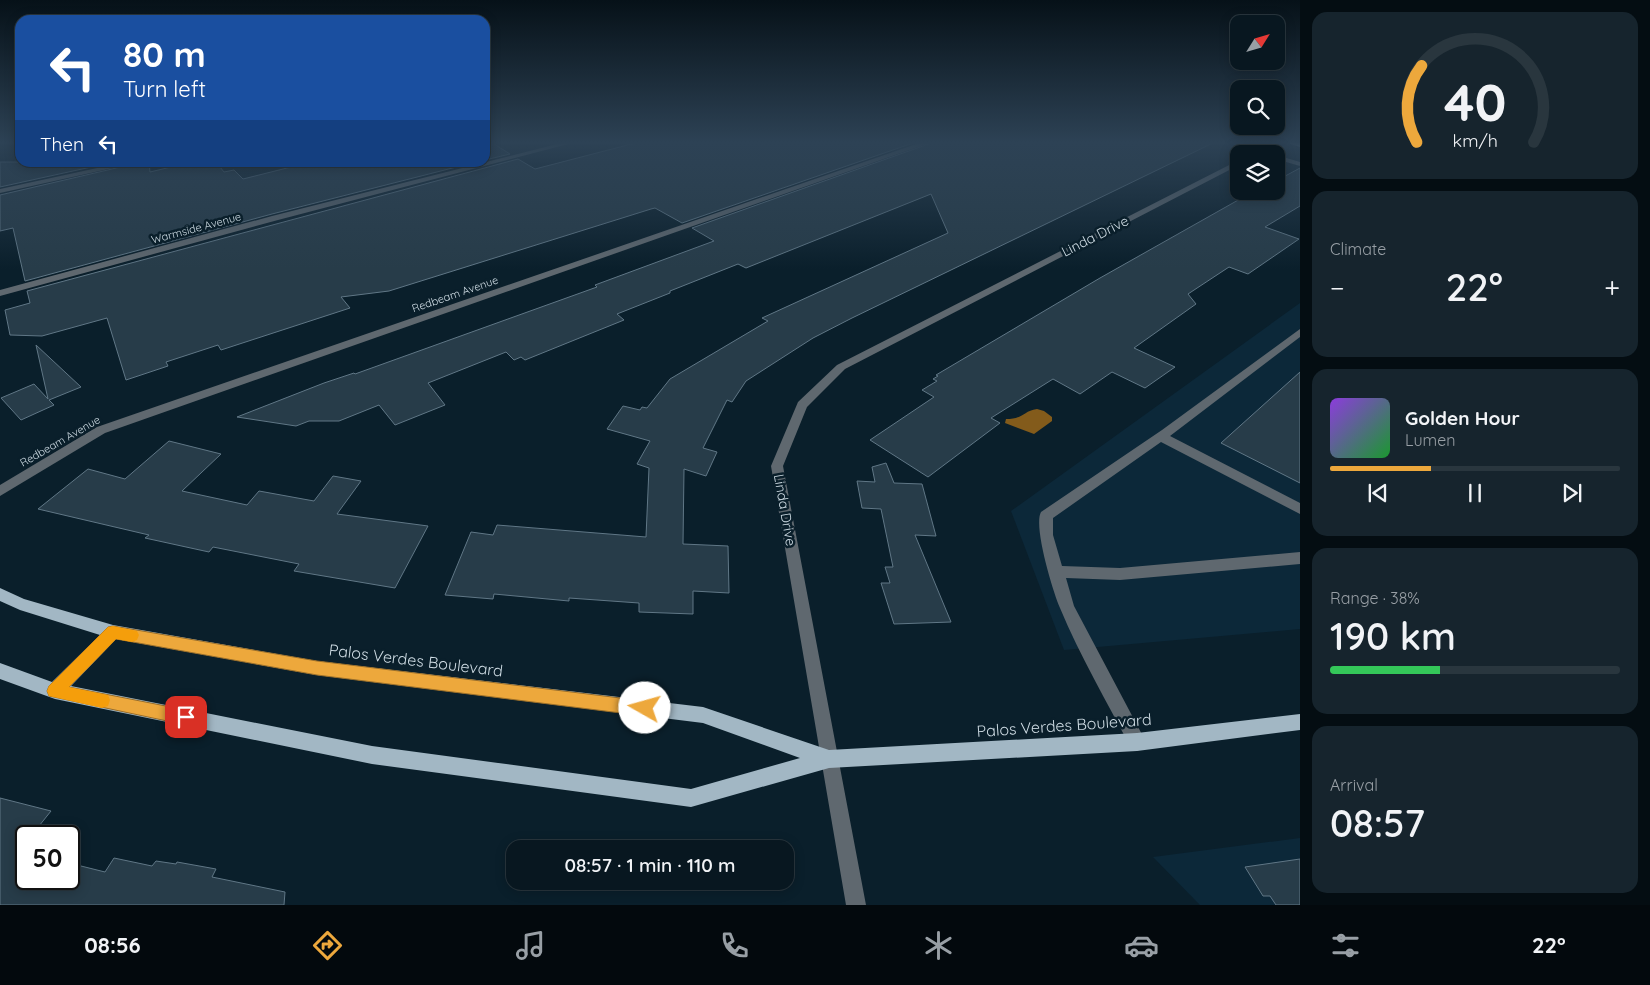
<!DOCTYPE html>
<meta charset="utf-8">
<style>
:root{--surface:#081720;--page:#16242d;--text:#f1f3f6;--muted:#989fa5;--line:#29363e;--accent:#eda83c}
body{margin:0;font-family:Quicksand,sans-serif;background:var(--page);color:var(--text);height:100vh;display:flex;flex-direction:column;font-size:19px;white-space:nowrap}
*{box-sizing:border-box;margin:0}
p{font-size:16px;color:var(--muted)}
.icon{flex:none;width:28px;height:28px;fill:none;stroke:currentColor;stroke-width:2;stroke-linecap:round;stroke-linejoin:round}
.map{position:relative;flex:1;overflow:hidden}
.details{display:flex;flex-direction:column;gap:12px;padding:12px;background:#040d12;width:350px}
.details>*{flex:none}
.banner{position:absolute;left:15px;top:15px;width:475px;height:152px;border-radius:15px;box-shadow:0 2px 12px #0003,0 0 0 1px var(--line);background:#1a4fa0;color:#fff;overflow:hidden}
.needle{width:32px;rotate:53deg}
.buttons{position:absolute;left:1230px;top:15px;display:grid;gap:10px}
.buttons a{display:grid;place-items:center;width:55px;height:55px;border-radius:10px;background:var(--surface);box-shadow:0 2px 12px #0003,0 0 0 1px var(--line);font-size:25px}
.speed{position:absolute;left:15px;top:825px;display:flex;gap:10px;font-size:25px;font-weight:700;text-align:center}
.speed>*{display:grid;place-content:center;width:65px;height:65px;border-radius:50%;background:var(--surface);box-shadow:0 2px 12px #0003,0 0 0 1px var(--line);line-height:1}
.speed .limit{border:2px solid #111;border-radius:8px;background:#fff;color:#111}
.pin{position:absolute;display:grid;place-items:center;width:42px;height:42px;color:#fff;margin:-21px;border-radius:10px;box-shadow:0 2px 8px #0006}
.me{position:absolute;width:55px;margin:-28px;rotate:277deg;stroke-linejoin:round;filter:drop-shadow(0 0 4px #0008)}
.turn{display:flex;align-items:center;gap:18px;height:105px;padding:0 25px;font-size:22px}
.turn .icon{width:65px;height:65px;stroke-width:2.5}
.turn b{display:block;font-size:35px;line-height:42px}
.then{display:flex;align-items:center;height:48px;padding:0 25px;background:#0003;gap:10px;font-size:19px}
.big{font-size:38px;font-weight:600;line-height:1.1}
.details .widget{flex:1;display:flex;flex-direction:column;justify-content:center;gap:8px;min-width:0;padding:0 18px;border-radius:15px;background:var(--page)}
.details .dial{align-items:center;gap:0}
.dial svg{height:130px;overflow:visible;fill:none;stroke:var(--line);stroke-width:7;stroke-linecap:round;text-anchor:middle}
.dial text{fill:var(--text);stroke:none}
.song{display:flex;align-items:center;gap:15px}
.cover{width:60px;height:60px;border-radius:8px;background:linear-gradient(135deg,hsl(270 70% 55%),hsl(130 70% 35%))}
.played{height:5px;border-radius:2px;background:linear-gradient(90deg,var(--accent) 35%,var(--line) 35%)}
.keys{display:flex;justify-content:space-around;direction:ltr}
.heat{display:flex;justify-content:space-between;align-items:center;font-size:28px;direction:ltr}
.charge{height:8px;border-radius:4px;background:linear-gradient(90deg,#34c759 38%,var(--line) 0)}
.trip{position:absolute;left:506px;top:840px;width:288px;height:50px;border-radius:15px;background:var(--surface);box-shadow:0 2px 12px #0003,0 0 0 1px var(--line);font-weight:600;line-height:50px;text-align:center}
.dock{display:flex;height:80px;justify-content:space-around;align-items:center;background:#03090d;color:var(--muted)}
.dock .icon{width:35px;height:35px}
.dock .selected{color:var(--accent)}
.dock b{font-size:22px;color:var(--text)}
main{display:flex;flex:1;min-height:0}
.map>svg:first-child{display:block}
</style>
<main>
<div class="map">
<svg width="1300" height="905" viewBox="0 0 1300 905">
<rect width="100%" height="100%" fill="#0a1f2b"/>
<g fill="#0c2839">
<path d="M1300,303V629L1064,650L1011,511Z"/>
<path d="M1300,838V905H1200L1153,857Z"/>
</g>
<path fill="#835b1b" d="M1037,409L1044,411L1052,417V421L1034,434L1005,423L1006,419C1024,419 1023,411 1037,409Z"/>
<g fill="#273c49" stroke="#607786">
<path d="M485,142H491L510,154L485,160Z"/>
<path d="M639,142H916L682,223L655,208L651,209L389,291L341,297L350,308L221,350L218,345L166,362L168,366L126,380L107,318L42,336L10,335L5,310L30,303L27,291L518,159L535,169Z"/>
<path d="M934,142H1215L852,318L813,338L746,381L732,402L727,400L703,448L717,452L706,476L684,469L683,544L728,546L729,593L693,591V614L639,612V603L569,598V601L494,594L493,599L445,595L471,532L493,535L497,525L646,537L649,468L637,464L650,441L607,429L623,406L640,410L642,407L647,408L670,379L768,321L762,318L948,233L931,194L746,268L738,264L670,291V293L617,314L624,320L525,360L521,357L514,360L506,352L428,383L445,405L395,425L379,405L339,421H309L296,426L237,417L324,383L354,373L355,374L597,287L595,285L714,241L692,228Z"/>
<path d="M0,162H114L0,187Z"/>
<path d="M142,162H149L150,172L192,162H216L224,172L234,170L243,179L311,162H476L272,214L25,281L13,228L0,231V195Z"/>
<path d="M1300,168V206L1265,227L1299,239L1248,274L1229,267L1188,294L1196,304L1134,348L1175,367L1145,388L1112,372L1080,394L1053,379L991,418L1000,423L928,477L870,440L934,397L922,390L937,381L933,379L938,376L936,375L1100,278L1240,199L1244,200L1260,191H1276V181Z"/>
<path d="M36,345L81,387L49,400L54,405L21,420L1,398L34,384L48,399Z"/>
<path d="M1300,372V483L1221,443Z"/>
<path d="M169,441L221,454L182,491L247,505L259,491L314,501L333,476L361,481L337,514L428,526L395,588L294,571L299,564L213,547L209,552L145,538L149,535L38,509L88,469L125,479Z"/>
<path d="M886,463L894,483L922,484L936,536L915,535L951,622L894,624L881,583H890L885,567H893L881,509L862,508L857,481L875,482L872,467Z"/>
<path d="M0,798L51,811L31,836H26V842L19,852L26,853V879H69V863L105,872L114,858L152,866L156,861L176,864L177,862L216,869L212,877L285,892L284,905H0Z"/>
<path d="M1300,859V905H1276L1270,896H1263L1245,867Z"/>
</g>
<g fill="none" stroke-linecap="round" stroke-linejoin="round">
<g fill="#5f686f" fill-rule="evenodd">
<path d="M565,142H576L278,220L0,296V290L272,216Z"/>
<path d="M922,142H932L105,433L0,496V485L97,427Z"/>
<path d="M1228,142H1238L1258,149L1273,142H1281L1265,151L1269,154H1253V152Z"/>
<path d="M1276,155L1300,162V166L1276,159Z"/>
<path d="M1239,160V165L845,369L807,407L783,466L866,905H846L771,466L798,402L837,365Z"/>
<path d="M125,162H140L0,193V189Z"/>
<path d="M1300,329V337L1170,436L1300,503V514L1161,442L1053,518V535L1062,566L1120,568L1300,552V564L1120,580L1066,578L1074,606L1146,742L1143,748L1137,751L1131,748C1107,702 1080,656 1060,608C1053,592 1033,526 1041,512L1162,430Z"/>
</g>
<g fill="#a2b7c4" fill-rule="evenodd">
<path d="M1287,142L1300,143V147L1288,143Z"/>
<path d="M0,588L24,599L113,625L317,661L703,707L829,750L1137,733L1300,714V730L1137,751L829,768L691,807L372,764L55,699L0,679V663L52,682L100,635L20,610L0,601ZM116,639L317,675L703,723L800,758L691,789L372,746L71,686Z"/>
</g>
</g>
<linearGradient id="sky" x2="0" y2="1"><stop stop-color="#061118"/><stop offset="0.53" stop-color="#2d4255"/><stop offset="1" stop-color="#2d4255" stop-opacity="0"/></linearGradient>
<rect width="1300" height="269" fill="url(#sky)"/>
<path fill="#eda83c" stroke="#9a6d27" d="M113,626L317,661L645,701L651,703L653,708L651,713L645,716L317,675L116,639L69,687L186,710L191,712L193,717L191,723L186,725L49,696L47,691L49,686L108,627Z"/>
<path fill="#f59e0b" d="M113,626L137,631L139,635L137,640L132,642L116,639L69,687L108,695L110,700L108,706L102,708L49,696L47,691L49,686L108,627Z"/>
<g text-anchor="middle" stroke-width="5" stroke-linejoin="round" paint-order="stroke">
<g font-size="11" fill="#cedbe3" stroke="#0a1f2b">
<text transform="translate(196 228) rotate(-15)" y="4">Warmside Avenue</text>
<text transform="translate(455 294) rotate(-19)" y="4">Redbeam Avenue</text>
<text transform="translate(60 441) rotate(-30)" y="4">Redbeam Avenue</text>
</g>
<g font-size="14" fill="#cedbe3" stroke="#0a1f2b">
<text transform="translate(1095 236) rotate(-27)" y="5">Linda Drive</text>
<text transform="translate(785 510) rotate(80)" y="5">Linda Drive</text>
</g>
<g font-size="16" fill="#cedbe3" stroke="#0a1f2b">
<text transform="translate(416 660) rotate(7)" y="6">Palos Verdes Boulevard</text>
<text transform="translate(1064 725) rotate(-4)" y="6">Palos Verdes Boulevard</text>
</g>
</g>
</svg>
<div class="buttons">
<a><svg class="needle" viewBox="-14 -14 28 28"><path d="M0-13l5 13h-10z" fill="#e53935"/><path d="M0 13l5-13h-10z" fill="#989fa5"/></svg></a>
<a><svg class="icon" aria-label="search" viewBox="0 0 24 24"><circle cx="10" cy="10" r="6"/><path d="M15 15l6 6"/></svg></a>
<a><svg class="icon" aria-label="layers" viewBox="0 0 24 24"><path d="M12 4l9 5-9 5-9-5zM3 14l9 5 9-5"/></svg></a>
</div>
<div class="speed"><div class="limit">50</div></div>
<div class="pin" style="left:186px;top:717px;background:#d93025"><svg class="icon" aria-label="arrive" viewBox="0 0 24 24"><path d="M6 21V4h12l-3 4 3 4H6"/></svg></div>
<svg class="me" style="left:645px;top:708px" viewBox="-20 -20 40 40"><circle r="19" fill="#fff"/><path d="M0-13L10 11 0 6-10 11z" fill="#eda83c"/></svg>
<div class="trip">08:57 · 1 min · 110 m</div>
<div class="banner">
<div class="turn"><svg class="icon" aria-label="left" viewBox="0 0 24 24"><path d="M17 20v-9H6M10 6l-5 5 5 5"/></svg><div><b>80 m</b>Turn left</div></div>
<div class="then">Then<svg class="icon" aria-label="left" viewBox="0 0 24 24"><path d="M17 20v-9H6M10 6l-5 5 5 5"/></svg></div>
</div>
</div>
<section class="details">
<div class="widget dial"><svg viewBox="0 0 100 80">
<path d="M14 69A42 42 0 1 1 86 69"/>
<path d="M14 69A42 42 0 0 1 17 22" stroke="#eda83c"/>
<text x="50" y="56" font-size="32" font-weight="700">40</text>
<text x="50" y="72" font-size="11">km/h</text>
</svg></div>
<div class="widget"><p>Climate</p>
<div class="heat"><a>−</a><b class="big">22°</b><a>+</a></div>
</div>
<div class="widget">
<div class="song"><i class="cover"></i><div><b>Golden Hour</b><p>Lumen</p></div></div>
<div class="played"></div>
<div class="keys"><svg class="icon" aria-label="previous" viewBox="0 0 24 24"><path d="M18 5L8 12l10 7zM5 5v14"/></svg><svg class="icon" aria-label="pause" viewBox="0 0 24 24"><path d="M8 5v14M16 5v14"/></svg><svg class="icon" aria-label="next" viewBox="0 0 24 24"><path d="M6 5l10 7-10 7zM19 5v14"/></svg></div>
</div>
<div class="widget"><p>Range · 38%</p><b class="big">190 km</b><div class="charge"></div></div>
<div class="widget"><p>Arrival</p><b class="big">08:57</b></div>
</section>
</main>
<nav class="dock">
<b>08:56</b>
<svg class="icon selected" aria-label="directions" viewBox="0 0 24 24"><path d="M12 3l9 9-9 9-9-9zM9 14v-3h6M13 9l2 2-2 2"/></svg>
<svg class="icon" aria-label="music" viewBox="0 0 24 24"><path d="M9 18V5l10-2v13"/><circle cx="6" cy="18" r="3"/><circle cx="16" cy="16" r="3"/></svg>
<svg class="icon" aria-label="phone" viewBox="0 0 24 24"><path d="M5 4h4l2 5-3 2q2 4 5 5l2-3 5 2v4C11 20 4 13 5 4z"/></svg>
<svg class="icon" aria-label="climate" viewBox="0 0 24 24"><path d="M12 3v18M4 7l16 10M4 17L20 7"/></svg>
<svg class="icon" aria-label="car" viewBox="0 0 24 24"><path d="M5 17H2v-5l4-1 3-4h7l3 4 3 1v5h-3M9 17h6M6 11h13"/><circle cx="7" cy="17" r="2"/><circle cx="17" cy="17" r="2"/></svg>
<svg class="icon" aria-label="filters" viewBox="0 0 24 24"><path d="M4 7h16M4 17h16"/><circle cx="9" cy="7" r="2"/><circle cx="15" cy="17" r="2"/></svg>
<b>22°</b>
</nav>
